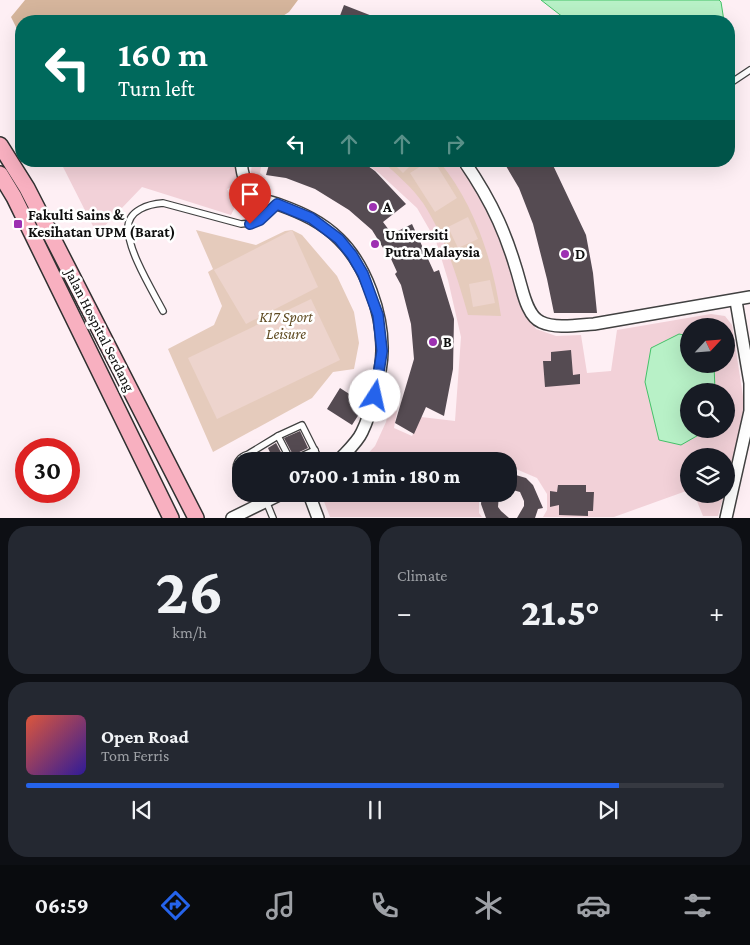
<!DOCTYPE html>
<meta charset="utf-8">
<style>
:root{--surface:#171b24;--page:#242831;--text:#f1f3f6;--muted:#9ea1a6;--line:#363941;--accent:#2563eb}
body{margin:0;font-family:"Crimson Pro",serif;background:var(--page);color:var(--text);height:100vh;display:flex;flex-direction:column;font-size:19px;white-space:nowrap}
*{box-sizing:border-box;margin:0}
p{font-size:16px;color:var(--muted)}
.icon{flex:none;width:28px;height:28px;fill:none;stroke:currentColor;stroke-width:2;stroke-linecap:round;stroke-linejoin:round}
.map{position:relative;height:518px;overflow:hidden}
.sheet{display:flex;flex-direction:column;gap:8px;padding:8px;background:#0d0f14;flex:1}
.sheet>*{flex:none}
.banner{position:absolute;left:15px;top:15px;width:720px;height:152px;border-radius:20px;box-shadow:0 5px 20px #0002;background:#00695c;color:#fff;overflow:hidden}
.needle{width:32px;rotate:64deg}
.controls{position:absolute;left:680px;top:318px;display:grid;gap:10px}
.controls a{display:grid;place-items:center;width:55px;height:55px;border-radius:50%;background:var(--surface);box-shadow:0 5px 20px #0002;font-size:25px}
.speed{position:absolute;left:15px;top:438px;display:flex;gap:10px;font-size:25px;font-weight:700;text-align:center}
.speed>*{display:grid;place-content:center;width:65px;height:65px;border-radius:50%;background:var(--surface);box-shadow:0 5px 20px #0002;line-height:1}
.speed .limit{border:8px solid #d22;background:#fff;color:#111}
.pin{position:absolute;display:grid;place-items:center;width:42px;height:42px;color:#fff;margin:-51px -21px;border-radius:50% 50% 50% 0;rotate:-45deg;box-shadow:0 0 5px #0007}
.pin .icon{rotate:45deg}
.me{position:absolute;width:55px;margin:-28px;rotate:10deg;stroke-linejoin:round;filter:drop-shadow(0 0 4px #0008)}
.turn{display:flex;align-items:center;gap:18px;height:105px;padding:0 20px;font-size:22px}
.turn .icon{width:65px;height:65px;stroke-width:2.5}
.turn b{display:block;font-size:35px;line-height:42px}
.lanes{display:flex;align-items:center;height:48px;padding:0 20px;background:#0003;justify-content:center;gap:25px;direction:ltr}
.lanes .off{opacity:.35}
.big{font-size:38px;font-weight:800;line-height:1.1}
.sheet .tile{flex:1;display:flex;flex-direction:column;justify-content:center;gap:8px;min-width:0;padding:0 18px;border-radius:20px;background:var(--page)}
.sheet .dial{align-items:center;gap:0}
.dial b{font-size:65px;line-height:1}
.song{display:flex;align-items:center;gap:15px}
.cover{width:60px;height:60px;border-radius:8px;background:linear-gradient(135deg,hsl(10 70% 55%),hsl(250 70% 35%))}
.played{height:5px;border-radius:2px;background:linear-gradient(90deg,var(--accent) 85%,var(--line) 85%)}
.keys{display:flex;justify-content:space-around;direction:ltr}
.heat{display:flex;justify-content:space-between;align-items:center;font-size:28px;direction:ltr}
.sheet .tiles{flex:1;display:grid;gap:8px;grid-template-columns:1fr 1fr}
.tile:last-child{grid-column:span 2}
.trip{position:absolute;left:232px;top:452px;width:285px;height:50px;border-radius:20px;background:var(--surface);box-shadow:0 5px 20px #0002;font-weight:800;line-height:50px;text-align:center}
.tabs{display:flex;height:80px;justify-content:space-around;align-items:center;background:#090b0e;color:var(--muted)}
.tabs .icon{width:35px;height:35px}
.tabs .active{color:var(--accent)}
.tabs b{font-size:22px;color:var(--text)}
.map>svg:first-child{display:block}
</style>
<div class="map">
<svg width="750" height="518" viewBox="0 0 750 518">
<rect width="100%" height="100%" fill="#feeff4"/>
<g fill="#f2d1d8" fill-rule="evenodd">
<path d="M60,161H238L240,184L227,189L236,205L231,215L142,187L97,234Z"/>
<path d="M252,161H262L260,173L266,178L253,184L251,172Z"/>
<path d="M362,161H454L484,198L504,239L525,312L536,329L556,336L581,335L587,373L611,371L617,330L711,314L725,316L732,325L745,409L726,486V456H689V490L614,517H543L547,510V494L537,478L516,469L509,471V461H361L375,446L386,422L389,409L397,411L394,428L412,436L421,417L455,421L461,337L448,280L436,241L417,208L379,173ZM689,326H726V364H689ZM689,391H726V429H689Z"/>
<path d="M326,494H479V513L482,517H330L323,499Z"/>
<path d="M694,494H724L718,516H703Z"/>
</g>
<g fill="#e5cbbc">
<path d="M382,161H439C475,205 493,261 501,316L468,315C457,276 445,237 423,203C412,187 396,174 382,161Z"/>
<path d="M196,230L256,245L285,231L292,230L302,235L337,276L354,312L359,343L354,369L333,372L312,398L213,452L168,349L214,325L222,306L208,272L213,269Z"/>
</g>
<path fill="#d5b59c" d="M25,0H298L289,12L275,21H21V37L11,17Z"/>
<g fill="#edd4cd">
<path d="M391,161H415L403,173Z"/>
<path d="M429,161H434L457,198L435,212L410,173Z"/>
<path d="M468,217L478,239L458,248L448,227Z"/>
<path d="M292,230L318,287L246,324L214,270Z"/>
<path d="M490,280L495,303L473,307L469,284Z"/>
<path d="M311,299L340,360L217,419L188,358Z"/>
</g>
<g fill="#b8f1c7" stroke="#45c269">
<path d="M541,0H719L721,2L724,21H568Z"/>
<path d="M679,334L689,336V364H714L715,391H689V429H704L702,433L681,445L659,440L645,382L651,348Z"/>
</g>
<g fill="#554b52">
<path d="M344,5L385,21H338Z"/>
<path d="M270,161H361L375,171L406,204L383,222L392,234L412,224L434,272L439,270L454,319L453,369L444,416L426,407L414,434L395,423L414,359L411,324L401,285L395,274L397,272L387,250L385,251L372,230L349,210L315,189L286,178L266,175Z"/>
<path d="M503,161H525L528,166L536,161H551L586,235L593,273L597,313H554L547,279L533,224L519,188Z"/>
<path d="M571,350L573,375L580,374V384L545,387L543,361H551V352Z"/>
<path d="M340,388L360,401L358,405L363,408L352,425L327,409Z"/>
<path d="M300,431L308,448L293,455L284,438Z"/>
<path d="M276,443L283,456L274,461L268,448Z"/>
<path d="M509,473L526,478L533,485L543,508L538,509L535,518H517L524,506V501L520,492L509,489Z"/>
<path d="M558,485H586V492H594L593,511H588V516L559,515V505L550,507V491L557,492Z"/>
<path d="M482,494H499L498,507L501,511L509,518H486L481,504Z"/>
</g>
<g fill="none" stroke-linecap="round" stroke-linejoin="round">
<defs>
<g id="service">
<path d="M729,84L750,70"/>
<path d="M163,311C152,290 128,251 128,228C128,210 149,204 163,203L241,224C260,223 262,216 276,205"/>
<path d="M278,436L291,461L315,450"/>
<path d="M250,453L278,436L302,425L320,461"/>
<path d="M241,480C230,468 239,452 255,454L264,461"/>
<path d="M252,494L258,505"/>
<path d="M266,501L273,518"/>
</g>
<g id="minor">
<path d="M241,161C242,174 245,187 255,195C262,201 272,202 280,205C302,213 322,222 339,239C366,265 383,314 382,351C382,371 371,414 362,432C357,443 346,452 338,461"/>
<path d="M464,161C493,203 508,237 521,286C524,297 529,317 541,322C556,329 578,325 594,324L750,297"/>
<path d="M309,494L318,518"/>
<path d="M232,518L281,494"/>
<path d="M726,518L750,411V383L736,301"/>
</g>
<g id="secondary">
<path d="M0,145L27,188L196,518"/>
<path d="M0,174L14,197L171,518"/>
</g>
</defs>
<use href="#service" stroke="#414141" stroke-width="8"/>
<use href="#minor" stroke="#414141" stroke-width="14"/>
<use href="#secondary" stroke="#303030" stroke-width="18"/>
<use href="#service" stroke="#fff" stroke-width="5.5"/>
<use href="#minor" stroke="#fff" stroke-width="11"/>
<use href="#secondary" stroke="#f8b0c0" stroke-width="15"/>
</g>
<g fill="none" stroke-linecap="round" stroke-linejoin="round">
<defs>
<path id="route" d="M250,224L260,220L277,204L311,218L339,239L352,255L363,274L378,315L382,351L375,396"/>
</defs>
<use href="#route" stroke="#184099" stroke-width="12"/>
<use href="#route" stroke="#2563eb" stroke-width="9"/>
</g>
<g fill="#9d31b2" stroke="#fff" stroke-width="2">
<circle cx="373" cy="207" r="5"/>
<rect x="13" y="219" width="10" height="10" rx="2.5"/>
<circle cx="375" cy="244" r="5"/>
<circle cx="565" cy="254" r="5"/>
<circle cx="433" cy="342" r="5"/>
</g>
<g text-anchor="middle" stroke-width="5" stroke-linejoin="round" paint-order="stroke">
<g font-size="15" font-weight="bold" fill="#0e0e0e" stroke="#fff" text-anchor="start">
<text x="383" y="212">A</text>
<text x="28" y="220">Fakulti Sains &amp;<tspan x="28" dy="17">Kesihatan UPM (Barat)</tspan></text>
<text x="385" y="240">Universiti<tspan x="385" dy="17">Putra Malaysia</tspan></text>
<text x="575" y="259">D</text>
<text x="443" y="347">B</text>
</g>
<g font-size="15" font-style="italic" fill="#604c23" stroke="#fff">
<text x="286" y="322">K17 Sport<tspan x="286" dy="17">Leisure</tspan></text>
</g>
<g font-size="15" fill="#0e0e0e" stroke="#fff">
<text transform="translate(100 330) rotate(63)" y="5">Jalan Hospital Serdang</text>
</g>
</g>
</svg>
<div class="controls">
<a><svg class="needle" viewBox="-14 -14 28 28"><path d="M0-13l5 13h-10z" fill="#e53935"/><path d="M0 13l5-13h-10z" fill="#9ea1a6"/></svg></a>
<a><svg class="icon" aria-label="search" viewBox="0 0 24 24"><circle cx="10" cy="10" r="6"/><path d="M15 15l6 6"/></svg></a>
<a><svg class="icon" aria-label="layers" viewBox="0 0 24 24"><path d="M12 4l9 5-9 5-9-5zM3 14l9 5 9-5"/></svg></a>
</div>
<div class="speed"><div class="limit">30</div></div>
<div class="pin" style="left:250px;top:224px;background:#d93025"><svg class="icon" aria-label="arrive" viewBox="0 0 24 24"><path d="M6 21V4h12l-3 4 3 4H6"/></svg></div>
<svg class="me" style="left:375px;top:396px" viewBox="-20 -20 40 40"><circle r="19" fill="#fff"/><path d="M0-13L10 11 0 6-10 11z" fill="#2563eb"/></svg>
<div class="trip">07:00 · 1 min · 180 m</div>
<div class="banner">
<div class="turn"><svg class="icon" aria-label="left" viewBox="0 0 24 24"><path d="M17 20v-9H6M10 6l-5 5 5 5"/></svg><div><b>160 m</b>Turn left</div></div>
<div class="lanes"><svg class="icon" aria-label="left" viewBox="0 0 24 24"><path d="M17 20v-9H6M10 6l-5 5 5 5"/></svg><svg class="icon off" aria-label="ahead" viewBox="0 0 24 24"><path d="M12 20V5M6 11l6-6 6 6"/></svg><svg class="icon off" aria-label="ahead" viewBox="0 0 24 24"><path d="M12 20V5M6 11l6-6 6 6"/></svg><svg class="icon off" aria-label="right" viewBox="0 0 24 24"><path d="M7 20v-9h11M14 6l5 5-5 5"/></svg></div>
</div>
</div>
<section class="sheet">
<div class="tiles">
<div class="tile dial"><b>26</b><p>km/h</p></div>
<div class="tile"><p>Climate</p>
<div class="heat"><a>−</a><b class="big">21.5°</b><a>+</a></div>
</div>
<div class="tile">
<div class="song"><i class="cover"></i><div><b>Open Road</b><p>Tom Ferris</p></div></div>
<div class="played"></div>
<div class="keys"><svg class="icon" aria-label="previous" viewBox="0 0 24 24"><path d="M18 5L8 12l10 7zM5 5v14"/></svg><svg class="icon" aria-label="pause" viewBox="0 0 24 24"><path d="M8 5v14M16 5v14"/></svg><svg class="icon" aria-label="next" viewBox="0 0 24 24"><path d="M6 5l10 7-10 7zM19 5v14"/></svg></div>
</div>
</div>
</section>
<nav class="tabs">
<b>06:59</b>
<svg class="icon active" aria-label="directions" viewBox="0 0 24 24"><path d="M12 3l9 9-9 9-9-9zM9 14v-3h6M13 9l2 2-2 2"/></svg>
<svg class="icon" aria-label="music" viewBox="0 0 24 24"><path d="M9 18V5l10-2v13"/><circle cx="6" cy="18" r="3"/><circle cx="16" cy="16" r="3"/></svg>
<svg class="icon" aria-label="phone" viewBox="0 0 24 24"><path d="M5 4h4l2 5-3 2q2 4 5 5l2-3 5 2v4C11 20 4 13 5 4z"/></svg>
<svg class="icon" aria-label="climate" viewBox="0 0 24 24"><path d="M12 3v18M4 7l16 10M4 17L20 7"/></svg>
<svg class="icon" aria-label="car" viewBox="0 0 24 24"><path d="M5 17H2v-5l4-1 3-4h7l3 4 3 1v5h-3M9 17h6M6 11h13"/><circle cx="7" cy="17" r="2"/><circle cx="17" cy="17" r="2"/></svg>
<svg class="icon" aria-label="filters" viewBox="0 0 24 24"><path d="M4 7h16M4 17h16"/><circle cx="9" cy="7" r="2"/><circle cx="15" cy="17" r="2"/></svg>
</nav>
